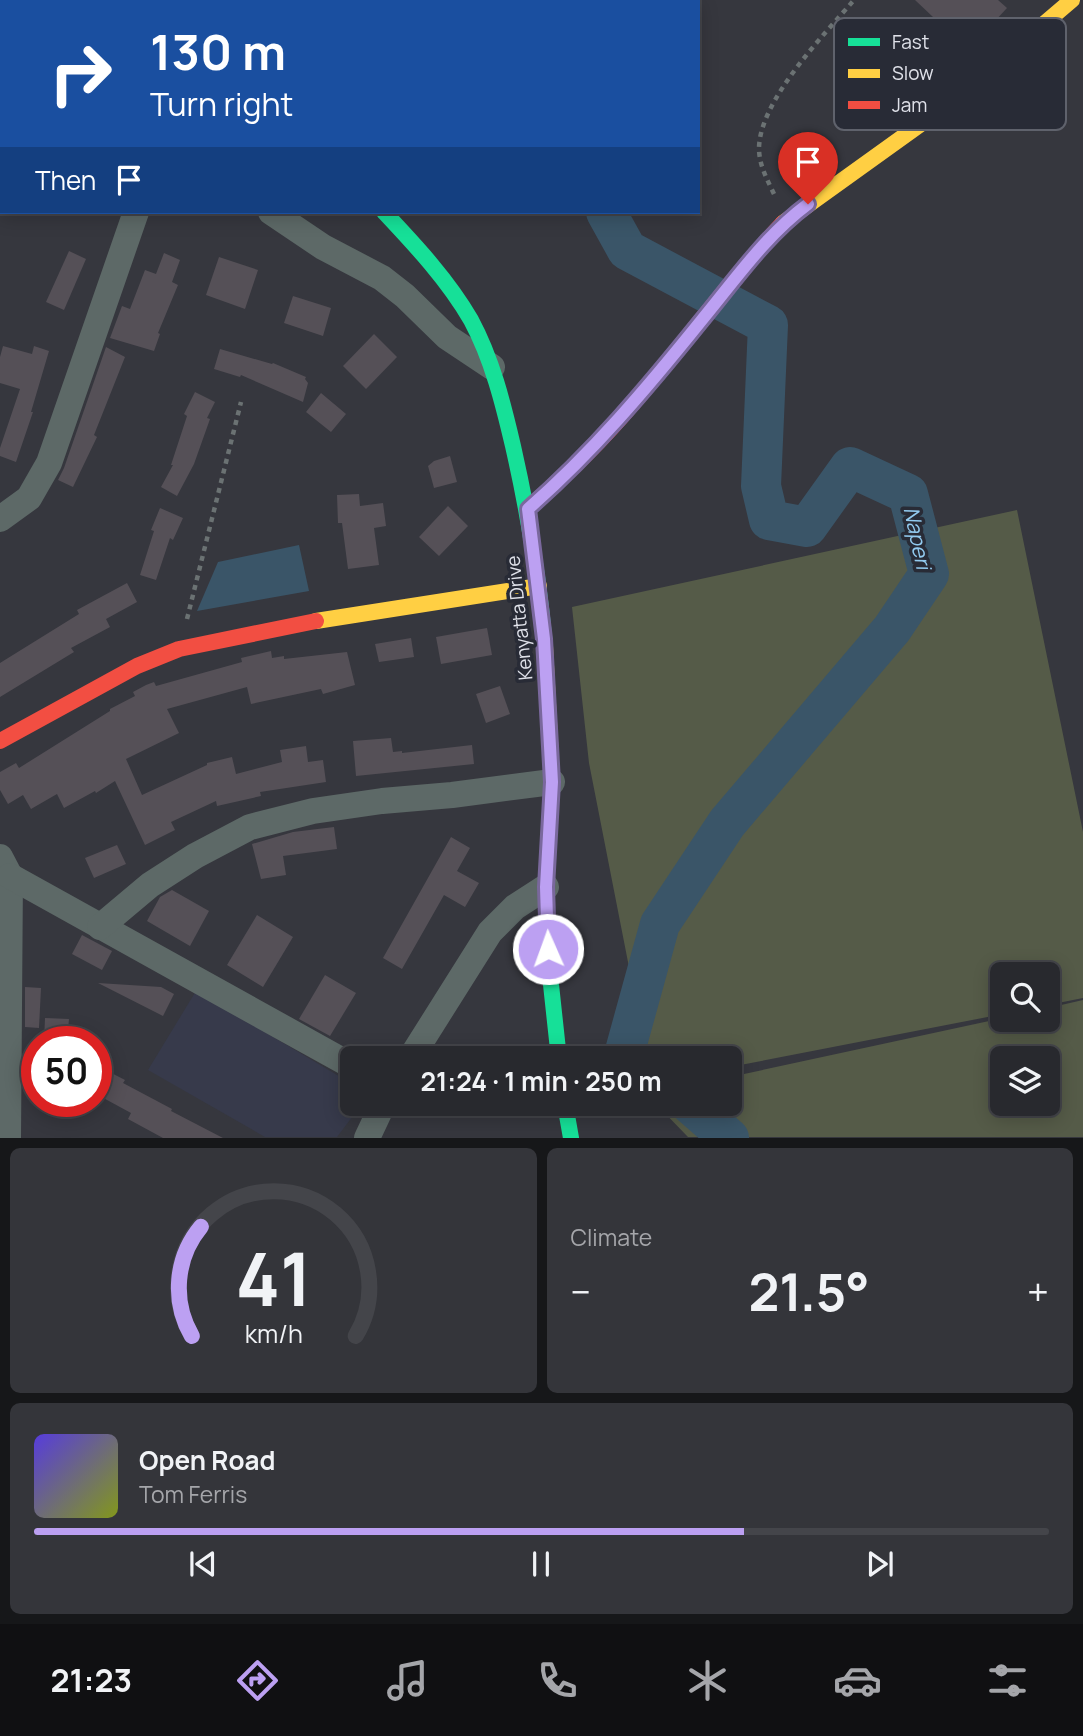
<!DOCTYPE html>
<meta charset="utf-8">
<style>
:root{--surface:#28292e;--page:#34353a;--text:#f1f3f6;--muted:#a5a6aa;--line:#44454a;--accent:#bca0f2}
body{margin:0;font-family:Manrope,sans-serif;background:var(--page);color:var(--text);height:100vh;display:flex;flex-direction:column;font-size:26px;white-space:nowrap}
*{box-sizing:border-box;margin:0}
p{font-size:23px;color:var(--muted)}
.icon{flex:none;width:38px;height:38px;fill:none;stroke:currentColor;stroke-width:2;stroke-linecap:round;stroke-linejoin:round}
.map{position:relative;height:1138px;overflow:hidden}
.sheet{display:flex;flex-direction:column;gap:10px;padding:10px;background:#161719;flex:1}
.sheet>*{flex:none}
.banner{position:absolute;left:0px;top:0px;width:700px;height:214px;box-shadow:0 4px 18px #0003,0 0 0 2px var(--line);background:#1a4fa0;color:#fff;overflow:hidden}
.buttons{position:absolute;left:990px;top:962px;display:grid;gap:14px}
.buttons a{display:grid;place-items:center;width:70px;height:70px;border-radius:10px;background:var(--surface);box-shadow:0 4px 18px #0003,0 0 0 2px var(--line);font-size:35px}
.speed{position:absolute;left:21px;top:1026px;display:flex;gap:14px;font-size:35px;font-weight:700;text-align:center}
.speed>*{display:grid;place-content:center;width:91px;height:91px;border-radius:50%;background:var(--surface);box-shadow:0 4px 18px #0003,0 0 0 2px var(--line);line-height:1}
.speed .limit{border:10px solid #d22;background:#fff;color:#111}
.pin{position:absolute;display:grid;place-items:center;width:60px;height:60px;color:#fff;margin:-72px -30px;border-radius:50% 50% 50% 0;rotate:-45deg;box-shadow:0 0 7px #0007}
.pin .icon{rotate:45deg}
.me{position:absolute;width:77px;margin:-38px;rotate:358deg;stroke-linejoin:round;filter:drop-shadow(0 0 5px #0008)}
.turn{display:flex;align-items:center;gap:24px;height:147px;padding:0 35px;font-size:32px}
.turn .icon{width:91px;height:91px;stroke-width:2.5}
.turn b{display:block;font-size:49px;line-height:60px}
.then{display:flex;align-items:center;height:66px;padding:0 35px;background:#0003;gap:14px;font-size:26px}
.big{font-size:52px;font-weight:700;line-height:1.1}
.sheet .card{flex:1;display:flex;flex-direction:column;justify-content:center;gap:10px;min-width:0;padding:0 24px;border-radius:10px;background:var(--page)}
.sheet .dial{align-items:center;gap:0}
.dial svg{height:182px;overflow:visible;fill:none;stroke:var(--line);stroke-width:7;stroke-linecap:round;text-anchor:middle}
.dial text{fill:var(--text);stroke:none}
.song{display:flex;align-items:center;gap:21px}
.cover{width:84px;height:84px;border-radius:10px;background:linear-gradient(135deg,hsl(250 70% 55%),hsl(70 70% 35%))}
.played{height:7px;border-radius:4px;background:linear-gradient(90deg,var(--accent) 70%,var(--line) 70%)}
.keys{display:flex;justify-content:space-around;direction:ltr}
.heat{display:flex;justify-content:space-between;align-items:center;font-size:38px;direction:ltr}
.sheet .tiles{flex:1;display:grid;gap:10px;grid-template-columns:1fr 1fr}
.card:last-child{grid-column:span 2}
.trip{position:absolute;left:340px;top:1046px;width:402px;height:70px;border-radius:10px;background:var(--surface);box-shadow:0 4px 18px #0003,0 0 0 2px var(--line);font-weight:700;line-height:70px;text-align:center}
.dock{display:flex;height:112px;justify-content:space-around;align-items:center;background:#101012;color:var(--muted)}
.dock .icon{width:49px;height:49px}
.dock .on{color:var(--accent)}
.dock b{font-size:32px;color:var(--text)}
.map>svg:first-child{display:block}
</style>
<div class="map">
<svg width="1083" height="1138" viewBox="0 0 1083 1138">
<rect width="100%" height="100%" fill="#36373e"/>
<path fill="#373a4b" d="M196,991L352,1084V1104H362L337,1137H265L148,1070Z"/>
<g fill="#555b48" fill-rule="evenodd">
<path d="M1017,510L1083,832V998L1048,1005V975H1003V1014L730,1067V1059H647L589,763L572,607Z"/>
<path d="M1083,1000V1137H688L656,1104H730V1077L1003,1018V1020H1048V1008ZM1003,1059H1048V1104H1003Z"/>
</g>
<path fill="#3a5568" d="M299,545L309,591L197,611L218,562Z"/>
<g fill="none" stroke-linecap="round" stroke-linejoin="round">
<g stroke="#3a5568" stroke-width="40">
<path d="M475,0L477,2"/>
<path d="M606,212L627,250L768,325L761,486L769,520L807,527L850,467L908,494L929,574L892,629L727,823L660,924L625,1051L635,1059"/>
<path d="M690,1104L729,1138"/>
</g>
</g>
<g fill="#555057">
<path d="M915,0H998L1007,8L968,50Z"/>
<path d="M69,251L86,259L64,310L46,302Z"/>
<path d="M164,253L180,260L172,282L178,285L158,333L160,334L154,351L110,338L122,306L130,309L145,270L156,274Z"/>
<path d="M219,257L258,270L245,309L206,295Z"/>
<path d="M293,296L331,308L323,336L284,323Z"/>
<path d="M374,334L397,357L366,389L343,366Z"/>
<path d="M3,346L32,354L34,346L49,351L31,412H33L16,462L0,456V448L20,389L0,383V357Z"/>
<path d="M106,347L125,357L94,435L97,437L73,487L58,480L64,468Z"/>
<path d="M220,349L272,364L273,363L306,377L305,379L308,383L303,402L241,375L240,377L214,369Z"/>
<path d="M195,392L215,402L207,418L210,419L194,464L177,496L161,487L173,465H171L187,416L184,414Z"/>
<path d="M321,393L346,414L331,432L306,412Z"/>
<path d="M450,456L457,482L434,488L428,466L434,461Z"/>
<path d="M359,494L360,506L383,503L386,526L374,528L379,565L348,569L342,523H338L337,495Z"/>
<path d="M448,506L468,526L439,556L419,537Z"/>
<path d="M160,508L183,518L173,540L170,538L156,580L140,575L154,531L151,530Z"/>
<path d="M127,583L137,602L106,619L110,627L71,648L74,652L0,697V663L79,614L77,610Z"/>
<path d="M487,628L492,655L441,664L436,637Z"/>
<path d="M411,638L414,657L379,662L375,644Z"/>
<path d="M271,651L272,658L284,656V659L347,652L355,685L323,694L321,689L251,704L247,687L167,709L179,733L126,759L142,795L207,765V763L232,757L236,774L282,762L280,750L306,746L308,762L323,760L326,782L260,792L261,796L217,806L216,801L171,822L175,830L145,845L115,781L96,793L95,791L64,808L57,794L31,809L23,795L8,804L0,790V772L16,763L19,768L110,711V709L135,696L133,692L146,685L154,682L156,686L242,662L241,658Z"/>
<path d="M500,686L510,714L486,723L476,694Z"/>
<path d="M391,738L393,752L402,751V753L472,745L474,764L356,776L353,741Z"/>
<path d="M334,827L337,849L283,856L286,875L261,879L252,844L293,832Z"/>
<path d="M451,837L470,848L457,871L479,883L465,907L444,895L402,969L383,958Z"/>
<path d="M117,845L126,864L94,878L85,858Z"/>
<path d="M172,890L209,911L190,946L147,921L160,897Z"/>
<path d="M257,915L293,937L263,987L227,965Z"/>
<path d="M82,935L112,951L102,970L72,954Z"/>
<path d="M325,975L356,993L330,1036L299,1019Z"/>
<path d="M98,983L161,987L174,994L163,1016Z"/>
<path d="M25,987L41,988L39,1028L25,1027Z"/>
<path d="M45,1018L69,1019L67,1041H44Z"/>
<path d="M96,1065L125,1080L123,1083L172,1109L171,1111L223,1138H163L128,1119L131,1113L96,1094Z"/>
</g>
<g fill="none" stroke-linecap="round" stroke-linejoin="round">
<g stroke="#6b7273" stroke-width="4.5" stroke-dasharray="5 5" stroke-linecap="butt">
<path d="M774,194C767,179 759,165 759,148C760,100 823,36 854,0"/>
<path d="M187,619L241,402"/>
</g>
<g stroke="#5d6967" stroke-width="26">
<path d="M157,2L159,0"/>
<path d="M0,33L2,34"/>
<path d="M271,212L323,247L382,278L405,296L447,337L492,367"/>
<path d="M0,519L29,498L49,463L136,212"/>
<path d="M0,857L10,876L8,1138"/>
<path d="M10,876L352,1066"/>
<path d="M100,927L150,885L195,856L250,827L313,811L382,801L452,795L552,782"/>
<path d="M410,1059L490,932L515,907L546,887"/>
<path d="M367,1138L383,1104"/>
</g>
<g stroke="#16e098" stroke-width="16">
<path d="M384,212C415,245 448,280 471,320C492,359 503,403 513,446C528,512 539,579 545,646"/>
<path d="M549,966L559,1059"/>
<path d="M565,1104L571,1138"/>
</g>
<g stroke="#ffcf43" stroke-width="16">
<path d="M196,0L198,2"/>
<path d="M783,223L957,98L1072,0"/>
<path d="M316,621L539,586"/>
<path d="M545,646L552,779L546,885L549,966"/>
</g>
<g stroke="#f24e42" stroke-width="16">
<path d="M528,508C564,477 600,443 630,407C682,347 729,281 783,223"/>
<path d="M0,741L137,666L179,649L316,621"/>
</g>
</g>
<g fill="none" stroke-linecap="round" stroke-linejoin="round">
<defs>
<path id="route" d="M548,949L546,887L552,782L544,639L528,509C593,452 647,388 701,321C735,280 765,236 808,204"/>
</defs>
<use href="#route" stroke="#7a689d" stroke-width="18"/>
<use href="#route" stroke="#bca0f2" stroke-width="12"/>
</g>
<g text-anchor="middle" stroke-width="7" stroke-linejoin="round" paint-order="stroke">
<g font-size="19" fill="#e0e2ea" stroke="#282b36">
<text transform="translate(519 618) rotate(-96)" y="7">Kenyatta Drive</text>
</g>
<g font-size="21" font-style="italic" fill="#92caef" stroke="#282b36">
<text transform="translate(917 538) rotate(78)" y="7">Naperi</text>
</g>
</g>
<rect x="834" y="18" width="232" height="112" rx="10" fill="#282b36" stroke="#5f626c" stroke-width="2"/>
<rect x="848" y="38" width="32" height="8" fill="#16e098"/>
<rect x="848" y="69" width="32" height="9" fill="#ffcf43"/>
<rect x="848" y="101" width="32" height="8" fill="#f24e42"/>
<g font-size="19" fill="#e0e2ea">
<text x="892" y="49">Fast</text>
<text x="892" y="80">Slow</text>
<text x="892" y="112">Jam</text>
</g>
</svg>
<div class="buttons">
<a><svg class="icon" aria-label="search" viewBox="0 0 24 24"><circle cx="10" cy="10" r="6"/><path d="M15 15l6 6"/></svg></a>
<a><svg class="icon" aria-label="layers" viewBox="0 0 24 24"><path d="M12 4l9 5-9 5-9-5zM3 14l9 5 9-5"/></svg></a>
</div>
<div class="speed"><div class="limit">50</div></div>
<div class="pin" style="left:808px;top:204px;background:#d93025"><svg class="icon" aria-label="arrive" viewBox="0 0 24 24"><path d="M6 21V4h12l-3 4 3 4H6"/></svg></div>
<svg class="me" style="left:548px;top:949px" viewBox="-20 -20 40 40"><circle r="17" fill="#bca0f2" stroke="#fff" stroke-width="3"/><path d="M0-11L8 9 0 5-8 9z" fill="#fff"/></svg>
<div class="trip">21:24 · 1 min · 250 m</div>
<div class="banner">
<div class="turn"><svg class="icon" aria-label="right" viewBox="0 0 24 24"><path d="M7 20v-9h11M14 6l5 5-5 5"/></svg><div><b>130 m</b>Turn right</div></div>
<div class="then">Then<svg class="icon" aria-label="arrive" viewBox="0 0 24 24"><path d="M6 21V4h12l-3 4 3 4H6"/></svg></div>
</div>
</div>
<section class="sheet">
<div class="tiles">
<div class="card dial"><svg viewBox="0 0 100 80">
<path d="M14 69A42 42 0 1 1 86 69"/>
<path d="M14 69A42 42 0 0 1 18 21" stroke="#bca0f2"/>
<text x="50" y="56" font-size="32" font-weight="700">41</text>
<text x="50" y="72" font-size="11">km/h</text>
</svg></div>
<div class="card"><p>Climate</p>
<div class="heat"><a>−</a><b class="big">21.5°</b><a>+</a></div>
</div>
<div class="card">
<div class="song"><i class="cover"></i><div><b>Open Road</b><p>Tom Ferris</p></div></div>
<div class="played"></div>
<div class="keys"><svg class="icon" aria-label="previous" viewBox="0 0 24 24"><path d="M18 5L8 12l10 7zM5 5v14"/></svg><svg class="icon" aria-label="pause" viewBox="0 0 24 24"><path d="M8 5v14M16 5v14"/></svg><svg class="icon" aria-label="next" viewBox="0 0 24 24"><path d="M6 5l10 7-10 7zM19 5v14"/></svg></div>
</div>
</div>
</section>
<nav class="dock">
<b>21:23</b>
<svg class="icon on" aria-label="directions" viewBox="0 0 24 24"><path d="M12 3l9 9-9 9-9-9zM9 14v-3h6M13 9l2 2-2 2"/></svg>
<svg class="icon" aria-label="music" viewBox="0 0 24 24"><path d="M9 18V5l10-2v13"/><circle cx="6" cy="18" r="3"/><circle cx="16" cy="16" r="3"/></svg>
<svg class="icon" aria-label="phone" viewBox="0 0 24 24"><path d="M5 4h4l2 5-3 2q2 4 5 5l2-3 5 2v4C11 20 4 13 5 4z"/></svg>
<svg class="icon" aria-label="climate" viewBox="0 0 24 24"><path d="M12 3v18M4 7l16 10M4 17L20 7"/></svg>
<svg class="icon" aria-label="car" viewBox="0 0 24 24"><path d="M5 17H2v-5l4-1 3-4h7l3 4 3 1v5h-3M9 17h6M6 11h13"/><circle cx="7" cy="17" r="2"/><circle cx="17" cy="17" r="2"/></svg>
<svg class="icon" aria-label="filters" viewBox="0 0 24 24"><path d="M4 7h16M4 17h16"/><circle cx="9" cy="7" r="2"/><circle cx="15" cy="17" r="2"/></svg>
</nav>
